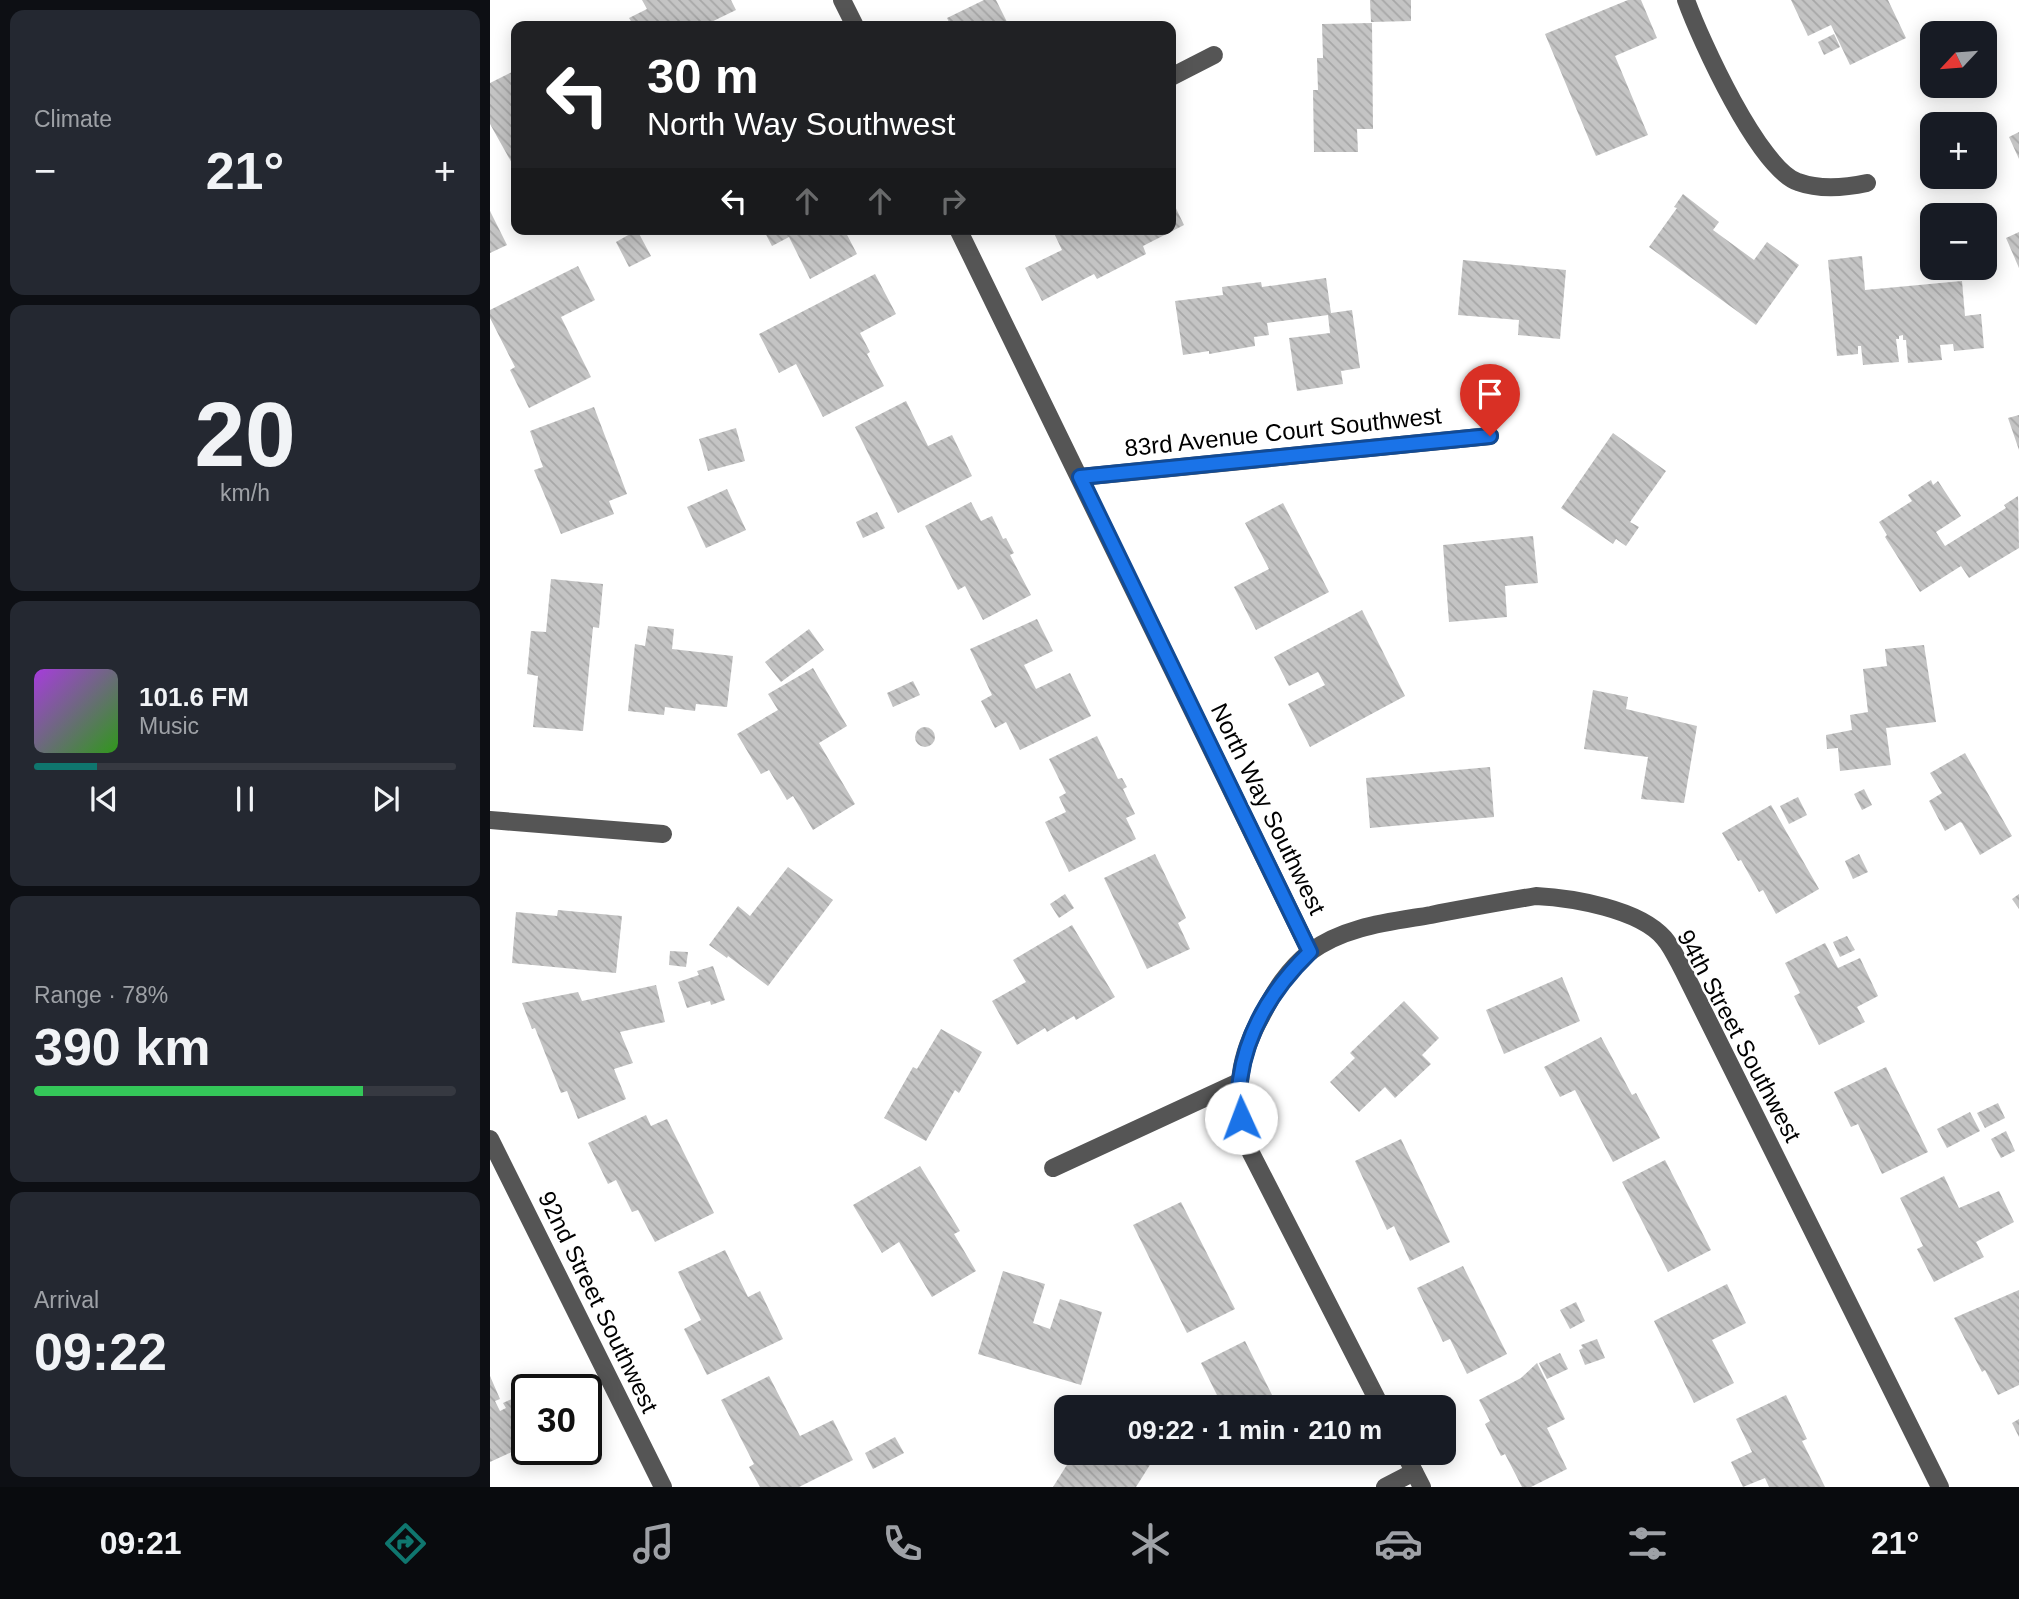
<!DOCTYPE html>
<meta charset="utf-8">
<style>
:root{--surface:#171b24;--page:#242831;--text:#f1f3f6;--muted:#9ea1a6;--line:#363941;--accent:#0f766e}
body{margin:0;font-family:Arial,sans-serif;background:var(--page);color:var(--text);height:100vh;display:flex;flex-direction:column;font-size:26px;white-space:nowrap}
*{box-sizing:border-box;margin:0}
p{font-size:23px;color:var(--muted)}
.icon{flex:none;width:38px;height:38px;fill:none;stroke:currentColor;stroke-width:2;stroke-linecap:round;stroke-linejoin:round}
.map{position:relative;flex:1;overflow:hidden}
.drawer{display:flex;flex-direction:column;gap:10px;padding:10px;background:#0d0f14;width:490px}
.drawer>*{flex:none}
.top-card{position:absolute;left:21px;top:21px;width:665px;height:214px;border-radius:14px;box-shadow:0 4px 18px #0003;background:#202124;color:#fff;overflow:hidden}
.needle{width:46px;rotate:244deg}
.fabs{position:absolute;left:1430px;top:21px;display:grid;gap:14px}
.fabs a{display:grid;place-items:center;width:77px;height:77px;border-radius:14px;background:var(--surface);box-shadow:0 4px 18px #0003;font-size:35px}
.speed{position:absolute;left:21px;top:1374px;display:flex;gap:14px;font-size:35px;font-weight:700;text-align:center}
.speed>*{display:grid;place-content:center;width:91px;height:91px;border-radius:50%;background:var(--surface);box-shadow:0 4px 18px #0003;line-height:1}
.speed .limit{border:4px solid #111;border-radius:10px;background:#fff;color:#111}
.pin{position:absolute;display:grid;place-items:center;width:60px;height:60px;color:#fff;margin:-72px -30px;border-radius:50% 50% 50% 0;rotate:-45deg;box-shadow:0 0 7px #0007}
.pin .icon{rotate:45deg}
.me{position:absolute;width:77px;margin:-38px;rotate:358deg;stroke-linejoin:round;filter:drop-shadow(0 0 5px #0008)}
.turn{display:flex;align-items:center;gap:24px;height:147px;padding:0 21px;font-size:32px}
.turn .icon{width:91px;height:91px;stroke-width:2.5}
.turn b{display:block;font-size:49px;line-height:60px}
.lanes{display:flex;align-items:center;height:66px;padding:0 21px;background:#0003;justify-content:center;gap:35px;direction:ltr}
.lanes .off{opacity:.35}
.big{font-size:52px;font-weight:600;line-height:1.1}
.drawer .tile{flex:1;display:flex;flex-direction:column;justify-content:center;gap:10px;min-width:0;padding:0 24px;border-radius:14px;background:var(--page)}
.drawer .dial{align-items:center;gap:0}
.dial b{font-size:91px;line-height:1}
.song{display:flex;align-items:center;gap:21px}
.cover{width:84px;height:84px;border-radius:10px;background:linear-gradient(135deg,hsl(280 70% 55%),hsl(110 70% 35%))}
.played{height:7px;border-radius:4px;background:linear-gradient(90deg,var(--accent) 15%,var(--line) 15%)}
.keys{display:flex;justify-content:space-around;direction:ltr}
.heat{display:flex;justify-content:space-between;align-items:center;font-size:38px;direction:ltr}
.charge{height:10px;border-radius:5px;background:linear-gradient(90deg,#34c759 78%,var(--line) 0)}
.trip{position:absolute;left:564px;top:1395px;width:402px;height:70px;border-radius:14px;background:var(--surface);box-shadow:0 4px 18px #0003;font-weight:600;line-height:70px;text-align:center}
.tabs{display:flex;height:112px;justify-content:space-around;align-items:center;background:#090b0e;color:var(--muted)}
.tabs .icon{width:49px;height:49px}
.tabs .current{color:var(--accent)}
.tabs b{font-size:32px;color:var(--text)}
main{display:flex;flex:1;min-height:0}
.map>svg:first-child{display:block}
</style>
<main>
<section class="drawer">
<div class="tile"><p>Climate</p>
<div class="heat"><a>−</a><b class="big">21°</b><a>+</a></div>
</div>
<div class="tile dial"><b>20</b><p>km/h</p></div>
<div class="tile">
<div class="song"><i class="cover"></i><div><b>101.6 FM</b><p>Music</p></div></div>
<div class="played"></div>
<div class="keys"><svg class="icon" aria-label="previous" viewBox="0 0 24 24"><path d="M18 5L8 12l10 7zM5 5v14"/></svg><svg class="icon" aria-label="pause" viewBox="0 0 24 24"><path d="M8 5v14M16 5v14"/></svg><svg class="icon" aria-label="next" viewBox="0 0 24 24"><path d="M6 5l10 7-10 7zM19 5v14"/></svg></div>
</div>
<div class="tile"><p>Range · 78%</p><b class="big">390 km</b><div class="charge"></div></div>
<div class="tile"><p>Arrival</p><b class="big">09:22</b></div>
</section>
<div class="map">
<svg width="1529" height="1487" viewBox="0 0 1529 1487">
<defs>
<pattern id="building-back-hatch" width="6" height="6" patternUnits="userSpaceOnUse" patternTransform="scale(1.75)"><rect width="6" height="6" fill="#c4c4c4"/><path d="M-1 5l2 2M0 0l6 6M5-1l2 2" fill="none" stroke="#a7a7a7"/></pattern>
</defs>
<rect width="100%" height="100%" fill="#fff"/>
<g fill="url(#building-back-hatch)">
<path d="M152,0H241L246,10L213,26H144L139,18L157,9Z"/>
<path d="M494,0H506L519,26H461L457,18Z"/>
<path d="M880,0H921V21L881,22Z"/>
<path d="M1138,0H1151L1167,38L1125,56L1158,135L1106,156L1055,34Z"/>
<path d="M1301,0H1398L1416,38L1360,65L1341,25L1318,36Z"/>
<path d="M882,23L883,129H867L868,152H824L823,90H828L827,58H833L832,24Z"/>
<path d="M1344,34L1350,47L1334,55L1328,42Z"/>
<path d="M26,70V164L23,165L0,124V83Z"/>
<path d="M1529,132V159L1519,137Z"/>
<path d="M1193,194L1229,222L1223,230L1264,260L1277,242L1309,265L1266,325L1159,247L1187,208L1184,207Z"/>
<path d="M681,198L694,225L653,246L656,254L607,279L604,274L552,301L535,268L572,250L562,229H681Z"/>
<path d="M0,211L17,245L0,253Z"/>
<path d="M273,229H354L367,254L320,279L299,237L282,246Z"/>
<path d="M147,230L161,256L139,267L126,242Z"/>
<path d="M1529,232V268L1516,238Z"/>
<path d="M1372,256L1375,290L1472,281L1475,316L1491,314L1494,348L1464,351L1463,344L1450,345L1452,360L1418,363L1416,340H1413V335L1409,336V339H1406L1409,362L1373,365L1371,346H1368V354L1347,356L1338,260Z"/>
<path d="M973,260L1076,270L1070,339L1028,335L1029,320L968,315Z"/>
<path d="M88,266L105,300L71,317L101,377L39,408L20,370L25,367L0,318V310Z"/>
<path d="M385,274L406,314L370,333L380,352L377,354L394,386L333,417L306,364L289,373L269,334Z"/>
<path d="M836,278L841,313L862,310L870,368L851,371L853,384L807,391L799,338L840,333L838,315L777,323L779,335L764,337L765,346L719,354V351L693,355L685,301L733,295L732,287L771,282L772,287Z"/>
<path d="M416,401L438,446L462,435L482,476L408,513L365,427Z"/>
<path d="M104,407L137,494L119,501L124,514L71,534L44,470L53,467L40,431Z"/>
<path d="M1529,415V450L1518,418Z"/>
<path d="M246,428L255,461L218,471L209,439Z"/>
<path d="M1123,433L1176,471L1140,522L1149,527L1136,546L1126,539L1123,544L1071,508Z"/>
<path d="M1441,480L1443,485L1448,481L1471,516L1446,532L1455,546L1516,508L1514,505L1528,496L1529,548L1479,578L1471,566L1430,592L1395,537L1397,535L1389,522L1422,501L1418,495Z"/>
<path d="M237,489L256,530L216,548L197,507Z"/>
<path d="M481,502L491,521L502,516L513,539L516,538L524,553L520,555L541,595L493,620L475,586L468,590L435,526Z"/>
<path d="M793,503L839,592L766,630L744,587L779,569L755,523Z"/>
<path d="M387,512L395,528L373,538L366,522Z"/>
<path d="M1043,536L1048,583L1015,586L1017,617L959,622L953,545Z"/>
<path d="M61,579L113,584L109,628L103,627L93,731L43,727L48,676L37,674L41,631L56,632Z"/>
<path d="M872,610L915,696L820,747L798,704L835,685L828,672L799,686L784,657Z"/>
<path d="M547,619L563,651L534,665L546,689L580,673L601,716L530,750L516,722L505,728L491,701L502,695L480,649Z"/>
<path d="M158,626L184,629L182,649L243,656L237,707L206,704L205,711L175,707L174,715L138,711L145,644L155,646Z"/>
<path d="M319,629L334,650L291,682L275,662Z"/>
<path d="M1434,645L1446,722L1396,728L1401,765L1350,771L1348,748L1337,749L1336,735L1362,730L1360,715L1378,712L1373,669L1397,666L1395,649Z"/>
<path d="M323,668L357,726L329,743L365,804L323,830L303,796L297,800L279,770L271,774L247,734L288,710L278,694Z"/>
<path d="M423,681L430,695L403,707L397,693Z"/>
<path d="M1103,690L1138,697L1136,709L1207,726L1194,803L1151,799L1158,757L1094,749Z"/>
<circle cx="435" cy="737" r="10"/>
<path d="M607,736L628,779L632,778L637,787L633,789L645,814L636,818L646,839L579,872L555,822L576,812L569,797L576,793L559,759Z"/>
<path d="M1475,753L1522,836L1490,855L1472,823L1470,822L1455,831L1439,801L1452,793L1440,773Z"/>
<path d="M1000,767L1004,817L880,828L876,778Z"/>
<path d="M1374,789L1382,805L1372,810L1364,794Z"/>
<path d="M1308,797L1317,815L1299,824L1290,806Z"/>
<path d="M1281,805L1329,889L1286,914L1273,890L1269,892L1251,860L1248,861L1232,833Z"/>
<path d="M665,854L696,918L688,923L700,949L657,969L614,878Z"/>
<path d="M1369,854L1378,872L1363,879L1355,861Z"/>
<path d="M298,867L343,900L278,986L238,956L237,958L219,945L248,906L260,916Z"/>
<path d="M575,894L584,908L569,918L560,904Z"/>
<path d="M1529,894V909L1522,899Z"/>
<path d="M68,910L132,916L126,973L22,963L26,912L67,916Z"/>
<path d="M582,925L625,997L586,1020L584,1016L557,1032L555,1028L527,1045L502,1001L536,982L523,960Z"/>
<path d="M1357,936L1365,950L1350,957L1343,942Z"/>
<path d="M1335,943L1348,968L1370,958L1388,996L1367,1007L1375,1022L1329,1045L1304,996L1310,993L1295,963Z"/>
<path d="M180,951L198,952L196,967L179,965Z"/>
<path d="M223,966L235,1000L221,1005L220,1001L197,1008L188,982L209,975L207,971Z"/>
<path d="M1072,977L1090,1021L1014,1054L996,1010Z"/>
<path d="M166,985L175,1022L130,1032L143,1063L124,1069L136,1099L88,1119L77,1091L71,1093L45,1028L42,1029L32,1003L88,992L92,1001Z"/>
<path d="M914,1001L949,1038L932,1055L941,1064L905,1098L895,1087L869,1112L840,1082L865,1058L860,1053Z"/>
<path d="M451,1029L492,1052L469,1093L465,1090L436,1141L394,1118L423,1067L427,1069Z"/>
<path d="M1111,1037L1142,1095L1146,1093L1170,1138L1123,1162L1085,1090L1070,1097L1054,1067Z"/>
<path d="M1396,1067L1438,1152L1392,1174L1368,1124L1361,1127L1344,1092Z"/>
<path d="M1508,1103L1515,1118L1495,1128L1487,1113Z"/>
<path d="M1480,1112L1490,1131L1457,1148L1447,1129Z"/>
<path d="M156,1115L161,1126L177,1119L224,1213L165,1242L148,1210L142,1212L126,1180L118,1184L98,1143Z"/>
<path d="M1516,1131L1525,1151L1511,1158L1501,1139Z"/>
<path d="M911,1139L960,1242L920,1261L904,1226L897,1230L865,1161Z"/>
<path d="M1175,1160L1221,1250L1178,1272L1132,1182Z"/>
<path d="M430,1166L470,1231L464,1234L486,1271L442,1297L409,1242L392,1253L363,1205Z"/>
<path d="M1454,1176L1469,1208L1509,1191L1524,1222L1486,1242L1494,1257L1444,1282L1427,1249L1433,1246L1410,1198Z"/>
<path d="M691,1202L745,1309L697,1333L643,1225Z"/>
<path d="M235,1250L258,1297L270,1291L293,1339L217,1375L194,1329L211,1320L188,1272Z"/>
<path d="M973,1266L1017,1354L977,1374L960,1339L953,1342L927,1288Z"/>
<path d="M513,1271L555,1284L543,1323L560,1329L570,1299L612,1312L591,1385L488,1354Z"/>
<path d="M1237,1284L1256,1323L1222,1340L1244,1383L1204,1403L1164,1321Z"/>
<path d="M1529,1290V1385L1508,1395L1495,1370L1492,1372L1464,1318Z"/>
<path d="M1086,1302L1095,1321L1080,1329L1070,1310Z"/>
<path d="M1107,1339L1115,1358L1095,1365L1089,1350L1093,1348L1091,1345Z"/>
<path d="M755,1341L788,1407H715L729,1399L711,1363Z"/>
<path d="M1070,1353L1078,1369L1057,1379L1049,1363Z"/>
<path d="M1047,1363L1075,1419L1057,1428L1077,1469L1041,1487H1032L1015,1454L1011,1456L995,1424L1000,1421L989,1400L1031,1378Z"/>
<path d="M0,1376L10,1399L5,1401L10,1411L16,1408L13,1403L33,1394L35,1398H37V1437L23,1443L26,1450L0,1462Z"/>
<path d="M279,1376L310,1436L343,1420L363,1460L309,1487H270L259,1467L264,1464L231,1400Z"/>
<path d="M1296,1395L1317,1439L1312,1441L1335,1487H1279L1275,1478L1253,1487L1241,1462L1262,1452L1246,1419Z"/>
<path d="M1529,1419V1437L1522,1423Z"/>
<path d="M405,1437L414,1453L383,1469L375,1453Z"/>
<path d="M585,1452H668L646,1487H563Z"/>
</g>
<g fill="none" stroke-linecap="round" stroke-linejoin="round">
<g stroke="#555" stroke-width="18">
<path d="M352,0L365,26"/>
<path d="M1196,0C1210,39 1269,169 1308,182C1330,190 1354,188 1377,183"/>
<path d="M681,77L724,55"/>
<path d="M468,229L820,952"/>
<path d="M591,477L1000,436"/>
<path d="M0,820L173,834"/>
<path d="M0,1139L173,1487"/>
<path d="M563,1168L749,1082"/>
<path d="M891,1407L761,1153C745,1099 744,1065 772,1015C784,992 798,969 820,952C855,926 900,922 941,915C976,908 1011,902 1046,896C1083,898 1149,909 1174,938C1182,947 1188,961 1194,972L1450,1487"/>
<path d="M914,1452L932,1487"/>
<path d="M895,1487L924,1472"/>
</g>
</g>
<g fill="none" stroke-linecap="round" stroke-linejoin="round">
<defs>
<path id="route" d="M751,1118C750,1106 748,1092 750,1080C757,1029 784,987 820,952L590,477L1000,436"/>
</defs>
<use href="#route" stroke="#114b97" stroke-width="18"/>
<use href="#route" stroke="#1a73e8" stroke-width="12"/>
</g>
<g text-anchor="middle" stroke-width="5" stroke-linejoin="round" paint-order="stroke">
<g font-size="24" fill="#000" stroke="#fff">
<text transform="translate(793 432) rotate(-6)" y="8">83rd Avenue Court Southwest</text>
<text transform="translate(778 809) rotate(64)" y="8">North Way Southwest</text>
<text transform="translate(1249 1036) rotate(62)" y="8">94th Street Southwest</text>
<text transform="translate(108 1302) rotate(64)" y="8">92nd Street Southwest</text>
</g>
</g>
</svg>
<div class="fabs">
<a><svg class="needle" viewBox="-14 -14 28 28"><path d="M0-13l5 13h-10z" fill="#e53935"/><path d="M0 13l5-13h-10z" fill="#9ea1a6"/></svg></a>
<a>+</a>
<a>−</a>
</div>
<div class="speed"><div class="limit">30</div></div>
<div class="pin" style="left:1000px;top:436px;background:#d93025"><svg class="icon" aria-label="arrive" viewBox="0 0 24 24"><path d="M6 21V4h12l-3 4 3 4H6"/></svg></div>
<svg class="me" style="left:751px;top:1118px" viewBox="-20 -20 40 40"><circle r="19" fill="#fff"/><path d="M0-13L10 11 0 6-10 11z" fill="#1a73e8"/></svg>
<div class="trip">09:22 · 1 min · 210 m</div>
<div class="top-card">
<div class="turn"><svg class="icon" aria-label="left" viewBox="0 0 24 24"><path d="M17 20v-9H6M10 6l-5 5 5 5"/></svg><div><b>30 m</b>North Way Southwest</div></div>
<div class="lanes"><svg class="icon" aria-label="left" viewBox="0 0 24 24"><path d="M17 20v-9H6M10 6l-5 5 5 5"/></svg><svg class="icon off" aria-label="ahead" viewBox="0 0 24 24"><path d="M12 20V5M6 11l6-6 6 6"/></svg><svg class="icon off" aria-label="ahead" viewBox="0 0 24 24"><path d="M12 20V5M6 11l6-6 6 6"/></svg><svg class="icon off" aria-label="right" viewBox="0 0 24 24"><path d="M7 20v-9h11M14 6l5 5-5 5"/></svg></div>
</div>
</div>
</main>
<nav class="tabs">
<b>09:21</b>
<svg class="icon current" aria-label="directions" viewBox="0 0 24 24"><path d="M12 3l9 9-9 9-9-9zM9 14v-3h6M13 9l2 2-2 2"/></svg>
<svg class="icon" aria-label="music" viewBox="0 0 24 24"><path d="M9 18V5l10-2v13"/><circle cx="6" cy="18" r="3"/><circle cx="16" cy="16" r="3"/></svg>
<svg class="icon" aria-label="phone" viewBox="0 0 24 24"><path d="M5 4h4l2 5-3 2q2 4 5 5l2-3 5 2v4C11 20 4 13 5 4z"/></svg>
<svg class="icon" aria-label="climate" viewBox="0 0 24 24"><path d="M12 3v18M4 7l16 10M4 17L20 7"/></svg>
<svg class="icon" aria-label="car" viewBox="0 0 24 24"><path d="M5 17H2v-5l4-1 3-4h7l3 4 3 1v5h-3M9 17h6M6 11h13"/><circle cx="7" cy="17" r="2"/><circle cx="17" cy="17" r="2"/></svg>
<svg class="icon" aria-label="filters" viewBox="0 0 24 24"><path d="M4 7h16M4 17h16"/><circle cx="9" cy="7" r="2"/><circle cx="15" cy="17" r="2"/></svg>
<b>21°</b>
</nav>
